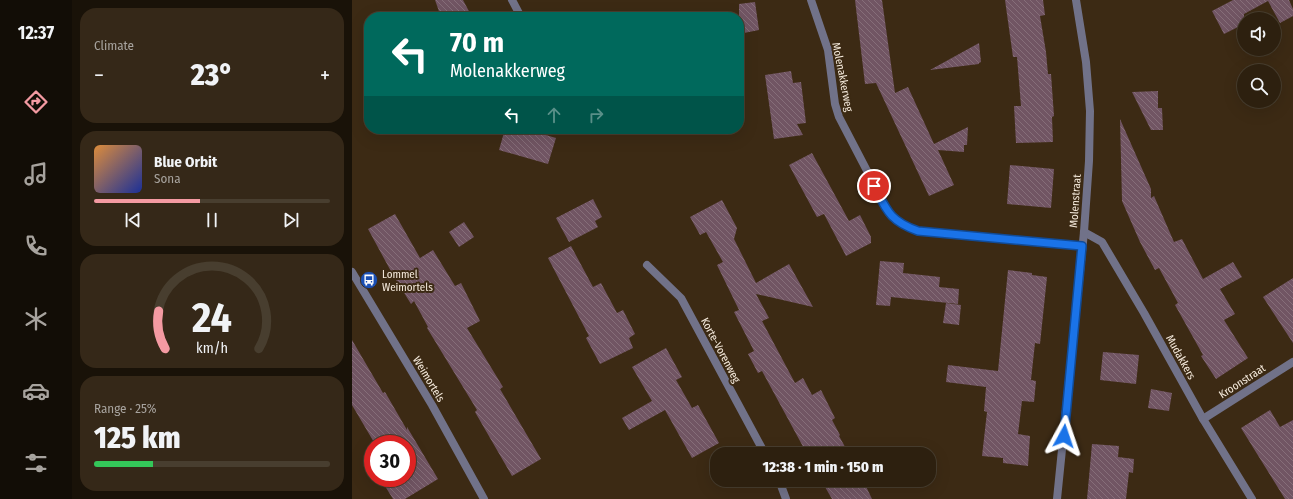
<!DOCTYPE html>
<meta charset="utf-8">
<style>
:root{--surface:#2d200f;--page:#352818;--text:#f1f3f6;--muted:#a7a39e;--line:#483e2f;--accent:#f49aa2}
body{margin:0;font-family:"Fira Sans Condensed",sans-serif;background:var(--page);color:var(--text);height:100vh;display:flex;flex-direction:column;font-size:15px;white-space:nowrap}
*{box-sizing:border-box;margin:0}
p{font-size:13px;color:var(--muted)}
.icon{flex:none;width:22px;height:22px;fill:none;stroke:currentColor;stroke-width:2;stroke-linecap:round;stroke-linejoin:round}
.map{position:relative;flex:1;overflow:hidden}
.details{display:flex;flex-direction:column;gap:8px;padding:8px;background:#191208;width:280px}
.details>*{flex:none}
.hud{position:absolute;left:12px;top:12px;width:380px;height:122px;border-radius:16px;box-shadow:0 4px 16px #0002,0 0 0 1px var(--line);background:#00695c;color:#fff;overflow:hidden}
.fabs{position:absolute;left:885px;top:12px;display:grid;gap:8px}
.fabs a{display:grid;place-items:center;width:44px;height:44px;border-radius:50%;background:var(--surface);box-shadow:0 4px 16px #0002,0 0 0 1px var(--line);font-size:20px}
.speed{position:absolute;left:12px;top:435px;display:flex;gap:8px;font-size:20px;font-weight:700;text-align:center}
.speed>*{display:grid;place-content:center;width:52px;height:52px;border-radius:50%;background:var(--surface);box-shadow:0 4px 16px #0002,0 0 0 1px var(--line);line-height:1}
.speed .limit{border:6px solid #d22;background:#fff;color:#111}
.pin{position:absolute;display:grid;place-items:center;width:34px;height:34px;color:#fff;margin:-17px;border:2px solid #fff;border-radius:50%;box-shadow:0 1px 4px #0007}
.me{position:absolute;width:44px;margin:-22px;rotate:5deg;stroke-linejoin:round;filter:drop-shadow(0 0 3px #0008)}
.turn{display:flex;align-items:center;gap:14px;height:84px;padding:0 20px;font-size:18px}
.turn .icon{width:52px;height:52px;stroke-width:2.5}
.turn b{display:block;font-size:28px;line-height:34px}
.lanes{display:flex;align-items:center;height:38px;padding:0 20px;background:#0003;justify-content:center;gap:20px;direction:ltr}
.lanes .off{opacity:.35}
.big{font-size:30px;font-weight:800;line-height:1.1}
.details .card{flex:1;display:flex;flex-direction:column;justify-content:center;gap:6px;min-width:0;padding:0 14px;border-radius:16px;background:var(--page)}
.details .dial{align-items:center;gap:0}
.dial svg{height:104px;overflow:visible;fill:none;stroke:var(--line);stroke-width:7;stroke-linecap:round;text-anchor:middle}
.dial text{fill:var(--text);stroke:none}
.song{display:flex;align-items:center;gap:12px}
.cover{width:48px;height:48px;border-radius:6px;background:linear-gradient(135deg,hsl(30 70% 55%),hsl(230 70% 35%))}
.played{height:4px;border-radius:2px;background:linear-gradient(90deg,var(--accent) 45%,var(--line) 45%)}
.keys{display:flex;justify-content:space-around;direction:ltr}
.heat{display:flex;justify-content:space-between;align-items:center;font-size:22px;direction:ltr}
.charge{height:6px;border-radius:3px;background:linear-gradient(90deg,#34c759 25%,var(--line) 0)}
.trip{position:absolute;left:358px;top:447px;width:226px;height:40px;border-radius:16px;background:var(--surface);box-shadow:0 4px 16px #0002,0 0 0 1px var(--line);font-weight:800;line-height:40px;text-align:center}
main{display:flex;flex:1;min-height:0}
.tabs{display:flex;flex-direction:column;width:72px;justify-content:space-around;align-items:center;background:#120d06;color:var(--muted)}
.tabs .icon{width:28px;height:28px}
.tabs .selected{color:var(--accent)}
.tabs b{font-size:18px;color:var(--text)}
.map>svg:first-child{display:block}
</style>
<main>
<nav class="tabs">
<b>12:37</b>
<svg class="icon selected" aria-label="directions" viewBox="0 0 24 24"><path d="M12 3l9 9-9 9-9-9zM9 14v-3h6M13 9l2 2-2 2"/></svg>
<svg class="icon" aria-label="music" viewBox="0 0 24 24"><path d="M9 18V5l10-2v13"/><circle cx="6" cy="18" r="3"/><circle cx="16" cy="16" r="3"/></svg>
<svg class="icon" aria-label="phone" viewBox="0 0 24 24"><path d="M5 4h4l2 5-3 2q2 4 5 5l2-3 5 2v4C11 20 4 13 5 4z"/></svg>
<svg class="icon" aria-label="climate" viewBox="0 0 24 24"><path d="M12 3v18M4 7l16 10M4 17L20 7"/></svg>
<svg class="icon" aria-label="car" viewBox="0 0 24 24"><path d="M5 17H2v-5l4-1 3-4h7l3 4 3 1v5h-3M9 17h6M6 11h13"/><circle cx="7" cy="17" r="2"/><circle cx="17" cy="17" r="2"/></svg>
<svg class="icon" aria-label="filters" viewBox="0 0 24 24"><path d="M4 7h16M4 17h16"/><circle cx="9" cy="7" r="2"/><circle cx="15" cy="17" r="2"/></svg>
</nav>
<section class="details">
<div class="card"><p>Climate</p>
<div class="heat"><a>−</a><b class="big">23°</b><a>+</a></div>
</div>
<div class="card">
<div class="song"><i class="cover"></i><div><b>Blue Orbit</b><p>Sona</p></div></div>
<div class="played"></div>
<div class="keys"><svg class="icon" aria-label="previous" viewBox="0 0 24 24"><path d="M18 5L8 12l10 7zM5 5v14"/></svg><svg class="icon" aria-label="pause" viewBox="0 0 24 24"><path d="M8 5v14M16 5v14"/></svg><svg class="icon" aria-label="next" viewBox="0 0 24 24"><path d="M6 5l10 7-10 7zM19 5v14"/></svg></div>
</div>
<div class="card dial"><svg viewBox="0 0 100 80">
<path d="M14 69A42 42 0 1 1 86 69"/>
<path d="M14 69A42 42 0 0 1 9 40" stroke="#f49aa2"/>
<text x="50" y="56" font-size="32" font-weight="700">24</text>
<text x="50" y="72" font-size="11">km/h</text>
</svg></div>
<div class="card"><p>Range · 25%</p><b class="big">125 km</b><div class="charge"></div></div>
</section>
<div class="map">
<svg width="941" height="499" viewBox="0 0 941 499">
<defs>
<pattern id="building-back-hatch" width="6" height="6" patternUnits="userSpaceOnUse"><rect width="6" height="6" fill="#715563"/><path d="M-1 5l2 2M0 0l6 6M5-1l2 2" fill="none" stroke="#866e79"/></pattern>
</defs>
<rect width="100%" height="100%" fill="#3c2a14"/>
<g fill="url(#building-back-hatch)">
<path d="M83,0H111L120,17H89Z"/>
<path d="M503,0H530L543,93L556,87L582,144L616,127L615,145H612V152L586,150L602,185L577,196L524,83L513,84Z"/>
<path d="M653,0H691L693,15L688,16L694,52L696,74H699L702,116L700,117L701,142L664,143L662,106H669L665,57H661Z"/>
<path d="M881,0H937L941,9V16L928,23L916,1L892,14V24L872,34L860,11Z"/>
<path d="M403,2L407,30L387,34V4Z"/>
<path d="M627,43L629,62L627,63V64L578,70Z"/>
<path d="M439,71L441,83L449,82L454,123L445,124L451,135L422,139L413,75Z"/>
<path d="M806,91V108H810L811,130H799L780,92Z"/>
<path d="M768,119L799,189V198L802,196L822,242L830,239L851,279L881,262L890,277L868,289L883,314L872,320L896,358L864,379L849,356L851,355L823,305L826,303L807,268L803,270L788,242L770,201Z"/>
<path d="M153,129H173L204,138L196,164L147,150Z"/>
<path d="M460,153L497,221L508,215L519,237V243L494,256L472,214L465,217L437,165Z"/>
<path d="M658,165L702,169L699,208L655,204Z"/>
<path d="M241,199L250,217L243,221L246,227L217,242L204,218Z"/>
<path d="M370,200L385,228L382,239L404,283L437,264L461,307L404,294L417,318L410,321L443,383L451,378L460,395L469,390L483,418L480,420L488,435L487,436L497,454H455L410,371L406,373L396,354L402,351L382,312L387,310L365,265L371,262L354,232L348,235L338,217Z"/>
<path d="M43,214L68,258L81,250L103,286L109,283L128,321L115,328L151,387L148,389L189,459L160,476L123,412L125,410L75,328L76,327L62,301L59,304L41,275L16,229Z"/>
<path d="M112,222L122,237L107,247L97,232Z"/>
<path d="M219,246L241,287L249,283L265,313L271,310L283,334L277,338L281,348L248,364L234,338L237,336L196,258Z"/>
<path d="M528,261L552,263L551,273L588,277L587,287L607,289L606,304L539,297L538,306L524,305Z"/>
<path d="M656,270L680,273V275L695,277L688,344L683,343L679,380L684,381L682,402L670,401L666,434L678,436L676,466L651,463V458L630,456L635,412L632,411L634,387L594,382L596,365L646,371Z"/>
<path d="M941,278V343L911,297Z"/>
<path d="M594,303L609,305L607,325L591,323Z"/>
<path d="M0,340L31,393L33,392L55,430V427L86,479L53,499H41L28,478H55V444H23L0,405Z"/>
<path d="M314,348L330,377L324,380L340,408L346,405L367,443L340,458L313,410L277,430L270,418L300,401L280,367Z"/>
<path d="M751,352L787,355L784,384L748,380Z"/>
<path d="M799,389L820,393L817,411L796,408Z"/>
<path d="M918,410L928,427L941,420V499H933L889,428Z"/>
<path d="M740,444L767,446L766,457L782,459L781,473L777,472L774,499H735Z"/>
<path d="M469,480H511L520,499H480Z"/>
</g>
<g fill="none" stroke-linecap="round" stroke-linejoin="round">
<g stroke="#717289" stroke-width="8">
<path d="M160,0L169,17"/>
<path d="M459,0L476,50L483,104L487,117L537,213C545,222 554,227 566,231L730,246"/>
<path d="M732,232L750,242L792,313L851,419L900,499"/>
<path d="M295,265L329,298L413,454"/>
<path d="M0,272L80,405L132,499"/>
<path d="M851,419L941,362"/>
<path d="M427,480L434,499"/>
<path d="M705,499L732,232L737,161L738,111L734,62L724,0"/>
</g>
</g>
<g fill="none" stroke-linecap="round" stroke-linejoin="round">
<defs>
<path id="route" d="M522,186C535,211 538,221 566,231L730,246L712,436"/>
</defs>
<use href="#route" stroke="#114b97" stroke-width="10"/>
<use href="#route" stroke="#1a73e8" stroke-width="7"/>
</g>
<defs>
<symbol id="bus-disc" viewBox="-11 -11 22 22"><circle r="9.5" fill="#1a4fb4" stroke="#3c2a14"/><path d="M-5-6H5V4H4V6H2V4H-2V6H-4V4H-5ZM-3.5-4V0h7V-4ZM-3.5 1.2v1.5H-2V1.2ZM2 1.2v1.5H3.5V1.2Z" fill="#fff"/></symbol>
</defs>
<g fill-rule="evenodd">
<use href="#bus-disc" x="7" y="270" width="20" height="20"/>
</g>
<g text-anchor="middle" stroke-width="4" stroke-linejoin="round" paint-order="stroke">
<g font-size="11" fill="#f6ebdd" stroke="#3c2a14">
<text transform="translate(491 77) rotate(79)" y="4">Molenakkerweg</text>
<text transform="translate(723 201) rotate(-86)" y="4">Molenstraat</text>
<text transform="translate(369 350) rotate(62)" y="4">Korte-Vorenweg</text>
<text transform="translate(829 357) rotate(61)" y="4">Mudakkers</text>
<text transform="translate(77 379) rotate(59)" y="4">Weimortels</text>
<text transform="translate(890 381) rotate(-33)" y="4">Kroonstraat</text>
</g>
<g font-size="11" fill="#f6ebdd" stroke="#3c2a14" text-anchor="start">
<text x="30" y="278">Lommel<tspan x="30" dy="13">Weimortels</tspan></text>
</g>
</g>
</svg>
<div class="fabs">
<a><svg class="icon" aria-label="sound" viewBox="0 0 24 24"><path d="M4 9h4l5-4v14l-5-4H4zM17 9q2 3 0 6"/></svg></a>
<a><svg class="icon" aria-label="search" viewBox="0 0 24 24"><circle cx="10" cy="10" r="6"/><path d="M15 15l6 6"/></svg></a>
</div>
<div class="speed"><div class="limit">30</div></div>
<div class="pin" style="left:522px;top:186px;background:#d93025"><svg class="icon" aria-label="arrive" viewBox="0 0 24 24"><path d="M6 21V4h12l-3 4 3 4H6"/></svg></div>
<svg class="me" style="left:712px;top:436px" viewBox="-20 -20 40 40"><path d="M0-17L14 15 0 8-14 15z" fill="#1a73e8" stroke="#fff" stroke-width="4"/></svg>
<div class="trip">12:38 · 1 min · 150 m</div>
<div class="hud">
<div class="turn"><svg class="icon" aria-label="left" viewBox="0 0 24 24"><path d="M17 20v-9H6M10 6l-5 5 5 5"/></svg><div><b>70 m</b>Molenakkerweg</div></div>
<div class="lanes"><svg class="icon" aria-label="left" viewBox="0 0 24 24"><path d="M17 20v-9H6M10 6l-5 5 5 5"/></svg><svg class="icon off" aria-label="ahead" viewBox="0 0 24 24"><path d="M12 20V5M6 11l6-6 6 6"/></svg><svg class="icon off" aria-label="right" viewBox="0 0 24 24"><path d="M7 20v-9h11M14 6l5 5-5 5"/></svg></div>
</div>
</div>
</main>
